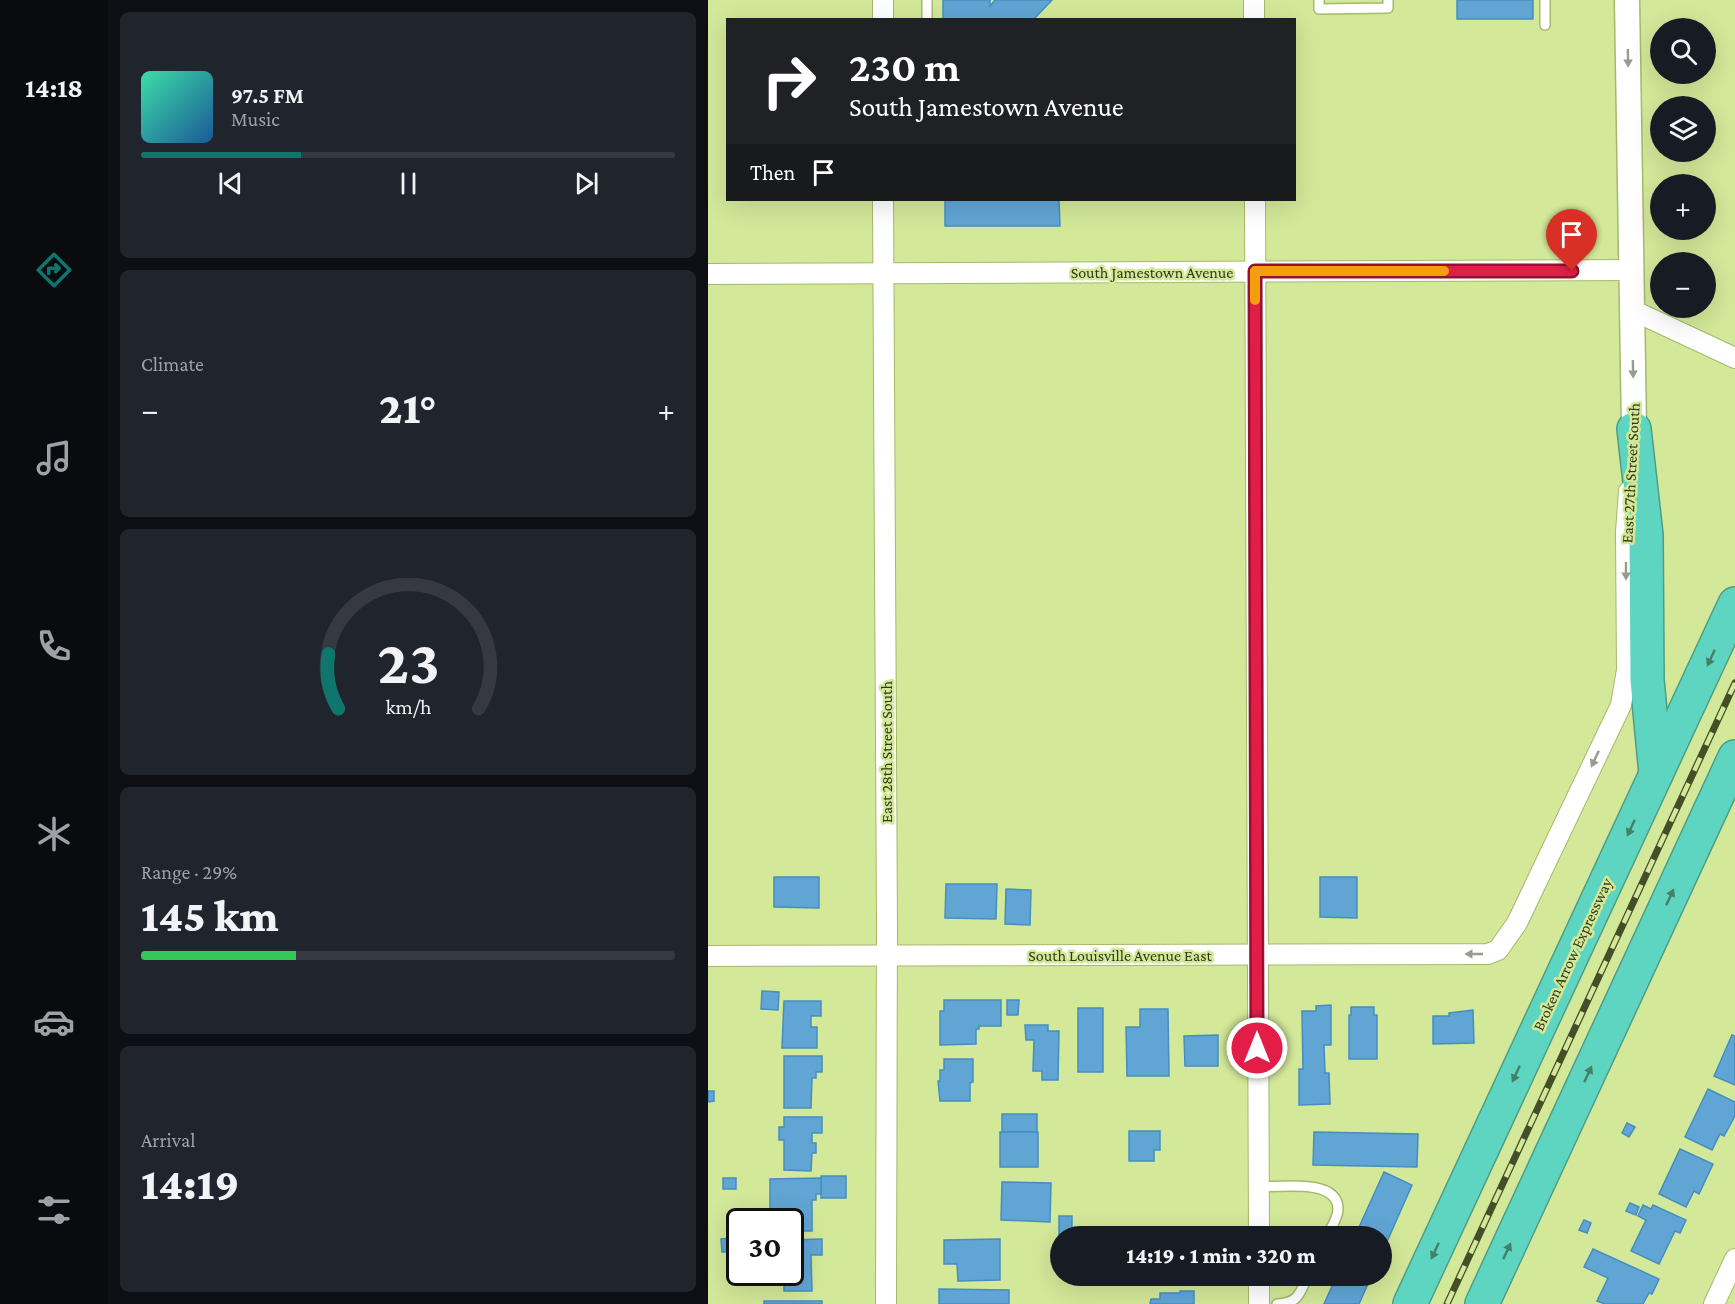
<!DOCTYPE html>
<meta charset="utf-8">
<style>
:root{--surface:#171b24;--page:#20242c;--text:#f1f3f6;--muted:#9ea1a6;--line:#363941;--accent:#0f766e}
body{margin:0;font-family:"Crimson Pro",serif;background:var(--page);color:var(--text);height:100vh;display:flex;flex-direction:column;font-size:22px;white-space:nowrap}
*{box-sizing:border-box;margin:0}
p{font-size:20px;color:var(--muted)}
.icon{flex:none;width:33px;height:33px;fill:none;stroke:currentColor;stroke-width:2;stroke-linecap:round;stroke-linejoin:round}
.map{position:relative;flex:1;overflow:hidden}
.panel{display:flex;flex-direction:column;gap:12px;padding:12px;background:#0d0f14;width:600px}
.panel>*{flex:none}
.guide{position:absolute;left:18px;top:18px;width:570px;height:183px;border-radius:0px;box-shadow:0 6px 24px #0002;background:#202124;color:#fff;overflow:hidden}
.fabs{position:absolute;left:942px;top:18px;display:grid;gap:12px}
.fabs a{display:grid;place-items:center;width:66px;height:66px;border-radius:50%;background:var(--surface);box-shadow:0 6px 24px #0002;font-size:30px}
.speed{position:absolute;left:18px;top:1208px;display:flex;gap:12px;font-size:30px;font-weight:700;text-align:center}
.speed>*{display:grid;place-content:center;width:78px;height:78px;border-radius:50%;background:var(--surface);box-shadow:0 6px 24px #0002;line-height:1}
.speed .limit{border:3px solid #111;border-radius:9px;background:#fff;color:#111}
.pin{position:absolute;display:grid;place-items:center;width:51px;height:51px;color:#fff;margin:-62px -26px;border-radius:50% 50% 50% 0;rotate:-45deg;box-shadow:0 0 6px #0007}
.pin .icon{rotate:45deg}
.me{position:absolute;width:66px;margin:-33px;rotate:0deg;stroke-linejoin:round;filter:drop-shadow(0 0 4px #0008)}
.turn{display:flex;align-items:center;gap:21px;height:126px;padding:0 24px;font-size:27px}
.turn .icon{width:78px;height:78px;stroke-width:2.5}
.turn b{display:block;font-size:42px;line-height:51px}
.then{display:flex;align-items:center;height:57px;padding:0 24px;background:#0003;gap:12px;font-size:22px}
.big{font-size:45px;font-weight:800;line-height:1.1}
.panel .card{flex:1;display:flex;flex-direction:column;justify-content:center;gap:9px;min-width:0;padding:0 21px;border-radius:9px;background:var(--page)}
.panel .dial{align-items:center;gap:0}
.dial svg{height:156px;overflow:visible;fill:none;stroke:var(--line);stroke-width:7;stroke-linecap:round;text-anchor:middle}
.dial text{fill:var(--text);stroke:none}
.song{display:flex;align-items:center;gap:18px}
.cover{width:72px;height:72px;border-radius:9px;background:linear-gradient(135deg,hsl(160 70% 55%),hsl(210 70% 35%))}
.played{height:6px;border-radius:3px;background:linear-gradient(90deg,var(--accent) 30%,var(--line) 30%)}
.keys{display:flex;justify-content:space-around;direction:ltr}
.heat{display:flex;justify-content:space-between;align-items:center;font-size:33px;direction:ltr}
.charge{height:9px;border-radius:4px;background:linear-gradient(90deg,#34c759 29%,var(--line) 0)}
.trip{position:absolute;left:342px;top:1226px;width:342px;height:60px;border-radius:30px;background:var(--surface);box-shadow:0 6px 24px #0002;font-weight:800;line-height:60px;text-align:center}
main{display:flex;flex:1;min-height:0}
.menu{display:flex;flex-direction:column;width:108px;justify-content:space-around;align-items:center;background:#090b0e;color:var(--muted)}
.menu .icon{width:42px;height:42px}
.menu .active{color:var(--accent)}
.menu b{font-size:27px;color:var(--text)}
.map>svg:first-child{display:block}
</style>
<main>
<nav class="menu">
<b>14:18</b>
<svg class="icon active" aria-label="directions" viewBox="0 0 24 24"><path d="M12 3l9 9-9 9-9-9zM9 14v-3h6M13 9l2 2-2 2"/></svg>
<svg class="icon" aria-label="music" viewBox="0 0 24 24"><path d="M9 18V5l10-2v13"/><circle cx="6" cy="18" r="3"/><circle cx="16" cy="16" r="3"/></svg>
<svg class="icon" aria-label="phone" viewBox="0 0 24 24"><path d="M5 4h4l2 5-3 2q2 4 5 5l2-3 5 2v4C11 20 4 13 5 4z"/></svg>
<svg class="icon" aria-label="climate" viewBox="0 0 24 24"><path d="M12 3v18M4 7l16 10M4 17L20 7"/></svg>
<svg class="icon" aria-label="car" viewBox="0 0 24 24"><path d="M5 17H2v-5l4-1 3-4h7l3 4 3 1v5h-3M9 17h6M6 11h13"/><circle cx="7" cy="17" r="2"/><circle cx="17" cy="17" r="2"/></svg>
<svg class="icon" aria-label="filters" viewBox="0 0 24 24"><path d="M4 7h16M4 17h16"/><circle cx="9" cy="7" r="2"/><circle cx="15" cy="17" r="2"/></svg>
</nav>
<section class="panel">
<div class="card">
<div class="song"><i class="cover"></i><div><b>97.5 FM</b><p>Music</p></div></div>
<div class="played"></div>
<div class="keys"><svg class="icon" aria-label="previous" viewBox="0 0 24 24"><path d="M18 5L8 12l10 7zM5 5v14"/></svg><svg class="icon" aria-label="pause" viewBox="0 0 24 24"><path d="M8 5v14M16 5v14"/></svg><svg class="icon" aria-label="next" viewBox="0 0 24 24"><path d="M6 5l10 7-10 7zM19 5v14"/></svg></div>
</div>
<div class="card"><p>Climate</p>
<div class="heat"><a>−</a><b class="big">21°</b><a>+</a></div>
</div>
<div class="card dial"><svg viewBox="0 0 100 80">
<path d="M14 69A42 42 0 1 1 86 69"/>
<path d="M14 69A42 42 0 0 1 9 41" stroke="#0f766e"/>
<text x="50" y="56" font-size="32" font-weight="700">23</text>
<text x="50" y="72" font-size="11">km/h</text>
</svg></div>
<div class="card"><p>Range · 29%</p><b class="big">145 km</b><div class="charge"></div></div>
<div class="card"><p>Arrival</p><b class="big">14:19</b></div>
</section>
<div class="map">
<svg width="1027" height="1304" viewBox="0 0 1027 1304">
<rect width="100%" height="100%" fill="#d3e899"/>
<g fill="#61a5d5" stroke="#458ebf" stroke-width="1.5">
<path d="M235,0H282V6L287,0H344L325,20H235Z"/>
<rect x="749" y="0" width="76" height="19"/>
<path d="M237,200H351L352,226H237Z"/>
<path d="M66,877H111V908L66,907Z"/>
<path d="M612,877H649V918L612,917Z"/>
<path d="M238,884H289L288,919L237,918Z"/>
<path d="M298,889L323,890L322,925L297,924Z"/>
<path d="M54,991L71,992L70,1010L53,1009Z"/>
<path d="M236,1000H293V1026H271V1029H268V1044L232,1045V1011H236Z"/>
<path d="M299,1000H311L310,1015H299Z"/>
<path d="M76,1001H113V1016H103V1027H109V1048H74Z"/>
<path d="M623,1005V1045H616L617,1073H621L622,1104L591,1105V1069H595L594,1011H608V1006Z"/>
<path d="M643,1007H666V1015H669V1059H641V1015H643Z"/>
<rect x="370" y="1008" width="25" height="64"/>
<path d="M432,1009H460L461,1076H419L418,1027H432Z"/>
<path d="M765,1010L766,1043L725,1044V1016H741V1013Z"/>
<path d="M317,1025H340V1031H351L350,1080H334V1071H325L326,1040H318Z"/>
<path d="M510,1035V1066H477L476,1036Z"/>
<path d="M1024,1035L1027,1036V1085L1006,1076Z"/>
<path d="M76,1056H114V1072H108V1078H104L103,1108H76Z"/>
<path d="M236,1059H265V1082L262,1083V1101H232L230,1081H232V1070H236Z"/>
<path d="M1000,1089L1027,1102V1116L1016,1136L1012,1134L1004,1150L977,1137Z"/>
<path d="M0,1091H6V1101L0,1102Z"/>
<rect x="294" y="1114" width="35" height="18"/>
<path d="M76,1117H114V1133H104V1143H108V1153H104L103,1171L76,1170V1140H71V1127H76Z"/>
<path d="M919,1123L927,1127L921,1137L914,1133Z"/>
<path d="M421,1131H452V1150H446V1161H421Z"/>
<rect x="292" y="1132" width="38" height="35"/>
<path d="M606,1132L710,1134L709,1167L605,1165Z"/>
<path d="M972,1149L1005,1164L991,1194L986,1191L978,1207L951,1194Z"/>
<path d="M676,1172L704,1185L674,1253V1236H647Z"/>
<rect x="113" y="1176" width="25" height="22"/>
<rect x="15" y="1178" width="13" height="11"/>
<path d="M113,1178V1194H108V1200H104V1231H82V1221H77V1210H62V1179Z"/>
<path d="M294,1182L343,1183L342,1222L293,1220Z"/>
<path d="M922,1203L931,1207L928,1215L918,1211Z"/>
<path d="M935,1205L943,1209L945,1205L978,1220L972,1233L967,1231L951,1264L923,1251L938,1220L930,1216Z"/>
<rect x="351" y="1216" width="13" height="18"/>
<path d="M876,1220L883,1223L879,1233L871,1230Z"/>
<path d="M25,1238V1252H14L13,1239Z"/>
<path d="M114,1239V1255H103L104,1291H76V1272H82V1240Z"/>
<path d="M292,1239V1280L250,1281L249,1264H236V1240Z"/>
<path d="M885,1249L951,1279L944,1294L941,1293L935,1304H897L889,1301L900,1278L876,1267Z"/>
<rect x="434" y="1275" width="51" height="8"/>
<path d="M629,1275H664L651,1304H616Z"/>
<path d="M231,1289L301,1290V1304H231Z"/>
<path d="M472,1291H486V1304H442L443,1299H452V1293H472Z"/>
<rect x="56" y="1301" width="58" height="3"/>
</g>
<g fill="none" stroke-linecap="round" stroke-linejoin="round">
<defs>
<g id="service">
<path d="M219,0V20"/>
<path d="M611,0V9L680,8V0"/>
<path d="M837,0V25"/>
<path d="M550,1187C571,1187 630,1178 630,1209C630,1218 623,1228 619,1236"/>
<path d="M569,1304C591,1303 592,1293 600,1275"/>
</g>
<g id="minor">
<path d="M175,0V20"/>
<path d="M546,0V20"/>
<path d="M175,200L179,926L178,1304"/>
<path d="M547,200L551,1236"/>
<path d="M0,274L924,270"/>
<path d="M924,310L1027,358"/>
<path d="M0,956L780,954L790,950L809,923L913,705L919,670L918,532L921,491"/>
<path d="M551,1275V1304"/>
<path d="M1006,1304L1027,1259"/>
</g>
<path id="tertiary" d="M919,0L926,429"/>
<g id="motorway">
<path d="M926,429L938,535L939,680L948,774"/>
<path d="M702,1304L1027,604"/>
<path d="M774,1304L1027,757"/>
</g>
</defs>
<use href="#service" stroke="#a5b96c" stroke-width="12"/>
<use href="#minor" stroke="#a5b96c" stroke-width="22"/>
<use href="#tertiary" stroke="#a5b96c" stroke-width="27"/>
<use href="#motorway" stroke="#4e9e86" stroke-width="36"/>
<use href="#service" stroke="#fff" stroke-width="9"/>
<use href="#minor" stroke="#fff" stroke-width="20"/>
<use href="#tertiary" stroke="#fff" stroke-width="24"/>
<use href="#motorway" stroke="#5ed5c1" stroke-width="33"/>
<defs>
<path id="rail" d="M739,1304L1027,683"/>
</defs>
<use href="#rail" stroke="#444e28" stroke-width="7"/>
<use href="#rail" stroke="#d3e899" stroke-width="4.5" stroke-dasharray="14" stroke-linecap="butt"/>
</g>
<defs><path id="oneway-solid" d="M-6-.8H1V-3.2L6.5 0L1 3.2V.8H-6Z" transform="scale(1.5)"/></defs>
<g fill="#989c8c">
<use href="#oneway-solid" transform="translate(920 58) rotate(89)"/>
<use href="#oneway-solid" transform="translate(925 369) rotate(89)"/>
<use href="#oneway-solid" transform="translate(918 571) rotate(90)"/>
<use href="#oneway-solid" transform="translate(887 759) rotate(115)"/>
<use href="#oneway-solid" transform="translate(766 954) rotate(180)"/>
</g>
<g fill="#457f65">
<use href="#oneway-solid" transform="translate(1003 658) rotate(115)"/>
<use href="#oneway-solid" transform="translate(923 828) rotate(115)"/>
<use href="#oneway-solid" transform="translate(962 897) rotate(-65)"/>
<use href="#oneway-solid" transform="translate(808 1074) rotate(115)"/>
<use href="#oneway-solid" transform="translate(880 1074) rotate(-65)"/>
<use href="#oneway-solid" transform="translate(727 1251) rotate(115)"/>
<use href="#oneway-solid" transform="translate(799 1251) rotate(-65)"/>
</g>
<g fill="none" stroke-linecap="round" stroke-linejoin="round">
<defs>
<path id="route" d="M549,1048L547,271H864"/>
</defs>
<use href="#route" stroke="#92132f" stroke-width="15"/>
<use href="#route" stroke="#e11d48" stroke-width="10"/>
<path stroke="#f59e0b" stroke-width="10" d="M547,300V271H736"/>
</g>
<g text-anchor="middle" stroke-width="5" stroke-linejoin="round" paint-order="stroke">
<g font-size="16" fill="#313919" stroke="#d3e899">
<text x="444" y="278">South Jamestown Avenue</text>
<text transform="translate(922 473) rotate(-87)" y="6">East 27th Street South</text>
<text transform="translate(178 752) rotate(-90)" y="6">East 28th Street South</text>
<text transform="translate(864 954) rotate(-65)" y="6">Broken Arrow Expressway</text>
<text x="412" y="961">South Louisville Avenue East</text>
</g>
</g>
</svg>
<div class="fabs">
<a><svg class="icon" aria-label="search" viewBox="0 0 24 24"><circle cx="10" cy="10" r="6"/><path d="M15 15l6 6"/></svg></a>
<a><svg class="icon" aria-label="layers" viewBox="0 0 24 24"><path d="M12 4l9 5-9 5-9-5zM3 14l9 5 9-5"/></svg></a>
<a>+</a>
<a>−</a>
</div>
<div class="speed"><div class="limit">30</div></div>
<div class="pin" style="left:864px;top:271px;background:#d93025"><svg class="icon" aria-label="arrive" viewBox="0 0 24 24"><path d="M6 21V4h12l-3 4 3 4H6"/></svg></div>
<svg class="me" style="left:549px;top:1048px" viewBox="-20 -20 40 40"><circle r="17" fill="#e11d48" stroke="#fff" stroke-width="3"/><path d="M0-11L8 9 0 5-8 9z" fill="#fff"/></svg>
<div class="trip">14:19 · 1 min · 320 m</div>
<div class="guide">
<div class="turn"><svg class="icon" aria-label="right" viewBox="0 0 24 24"><path d="M7 20v-9h11M14 6l5 5-5 5"/></svg><div><b>230 m</b>South Jamestown Avenue</div></div>
<div class="then">Then<svg class="icon" aria-label="arrive" viewBox="0 0 24 24"><path d="M6 21V4h12l-3 4 3 4H6"/></svg></div>
</div>
</div>
</main>
